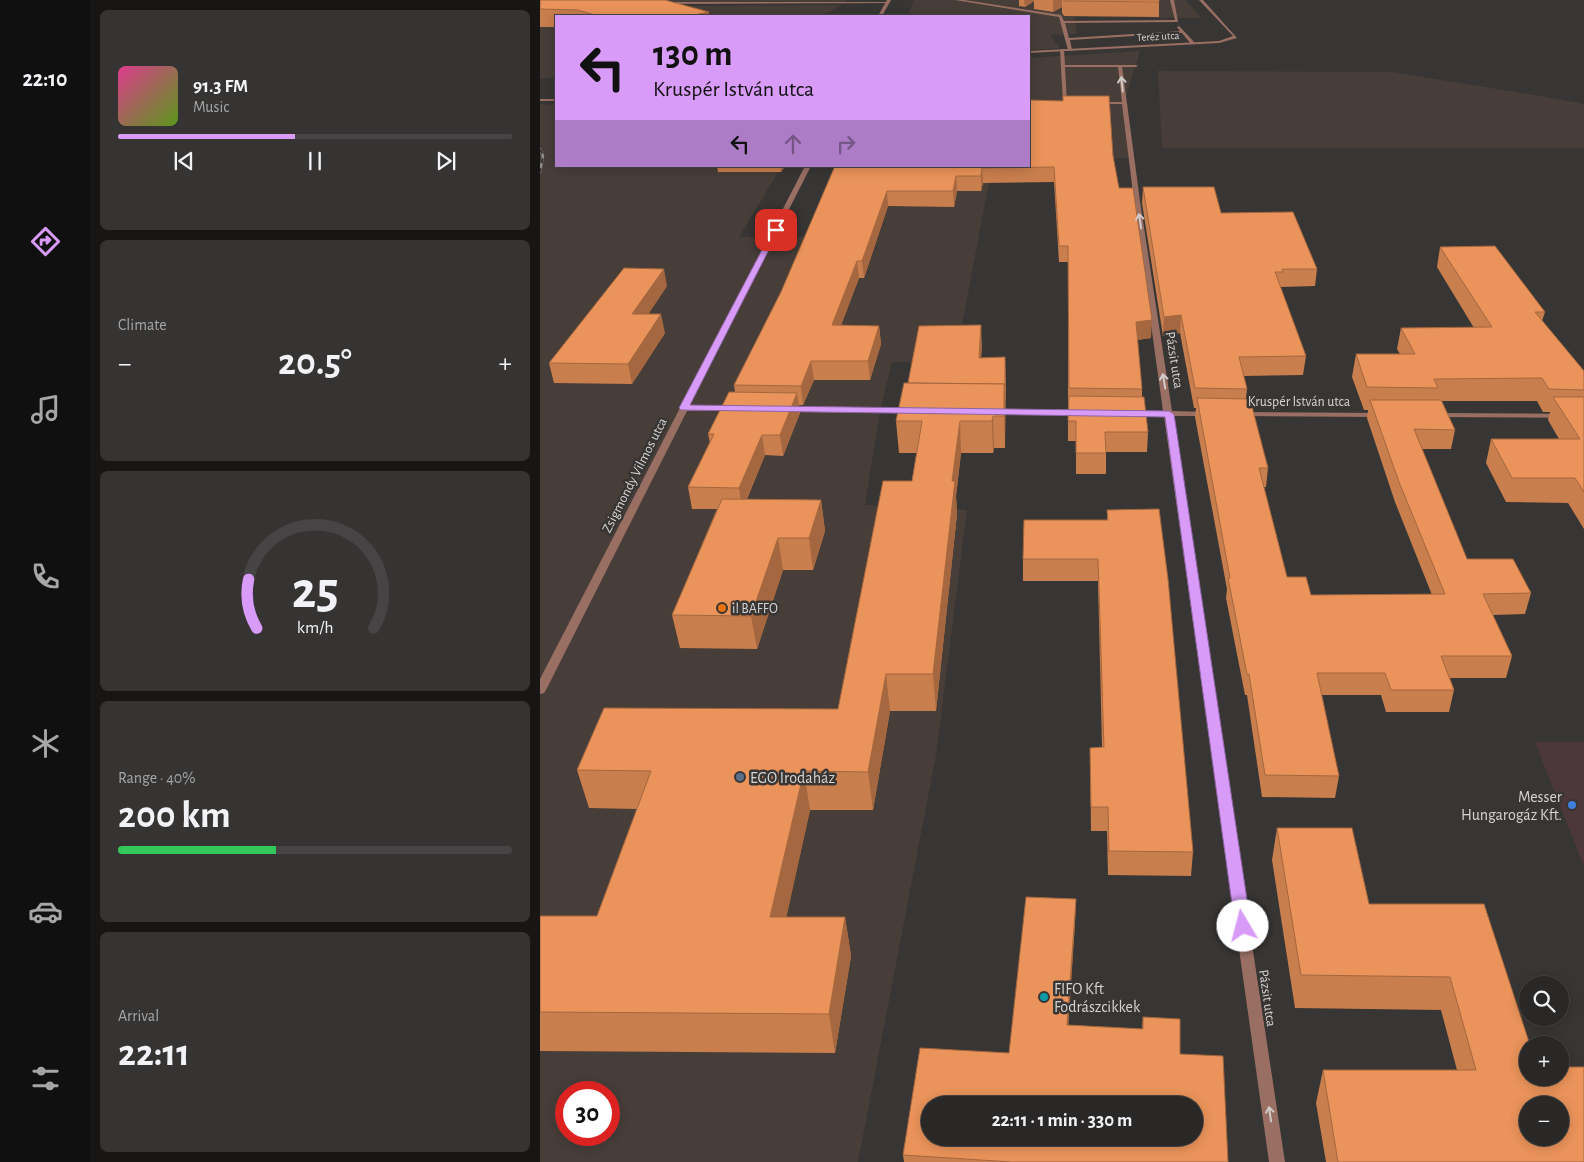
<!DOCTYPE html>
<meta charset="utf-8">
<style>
:root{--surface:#2a2827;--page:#363433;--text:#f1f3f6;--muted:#a5a6a7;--line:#464444;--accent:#d89bf8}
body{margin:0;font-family:"Alegreya Sans",sans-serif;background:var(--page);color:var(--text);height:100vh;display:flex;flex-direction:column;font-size:19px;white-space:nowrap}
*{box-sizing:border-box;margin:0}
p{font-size:16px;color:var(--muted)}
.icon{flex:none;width:28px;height:28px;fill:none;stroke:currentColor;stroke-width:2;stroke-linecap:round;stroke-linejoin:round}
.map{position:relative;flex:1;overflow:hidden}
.drawer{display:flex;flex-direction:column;gap:10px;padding:10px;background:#171615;width:450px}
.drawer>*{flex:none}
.banner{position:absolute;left:15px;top:15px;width:475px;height:152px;border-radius:0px;box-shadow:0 2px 12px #0003,0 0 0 1px var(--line);background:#d89bf8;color:#111;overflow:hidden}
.tools{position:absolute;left:979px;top:976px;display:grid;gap:10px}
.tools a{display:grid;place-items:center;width:50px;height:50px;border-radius:50%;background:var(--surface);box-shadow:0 2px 12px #0003,0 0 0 1px var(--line);font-size:25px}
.speed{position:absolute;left:15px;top:1081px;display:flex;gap:10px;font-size:25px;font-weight:700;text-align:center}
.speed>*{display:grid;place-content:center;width:65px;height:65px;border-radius:50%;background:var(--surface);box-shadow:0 2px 12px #0003,0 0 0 1px var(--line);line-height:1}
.speed .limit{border:8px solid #d22;background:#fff;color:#111}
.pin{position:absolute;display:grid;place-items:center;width:42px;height:42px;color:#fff;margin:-21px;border-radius:10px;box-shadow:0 2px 8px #0006}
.me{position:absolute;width:55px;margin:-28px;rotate:352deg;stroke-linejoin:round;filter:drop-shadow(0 0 4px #0008)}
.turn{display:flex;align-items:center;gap:18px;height:105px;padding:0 15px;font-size:22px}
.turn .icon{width:65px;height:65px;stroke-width:2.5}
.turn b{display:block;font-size:35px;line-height:42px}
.lanes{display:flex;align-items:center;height:48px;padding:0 15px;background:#0003;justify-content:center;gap:25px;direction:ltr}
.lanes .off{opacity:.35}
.big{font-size:38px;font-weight:700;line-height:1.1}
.drawer .card{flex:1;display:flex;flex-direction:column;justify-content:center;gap:8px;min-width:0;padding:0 18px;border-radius:8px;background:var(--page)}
.drawer .dial{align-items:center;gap:0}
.dial svg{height:130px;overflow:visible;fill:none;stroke:var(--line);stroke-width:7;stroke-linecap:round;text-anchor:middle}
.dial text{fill:var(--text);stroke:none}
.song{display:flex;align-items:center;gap:15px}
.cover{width:60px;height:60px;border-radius:8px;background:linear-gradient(135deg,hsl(330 70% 55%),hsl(90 70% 35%))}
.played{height:5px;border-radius:2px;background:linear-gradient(90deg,var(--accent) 45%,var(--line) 45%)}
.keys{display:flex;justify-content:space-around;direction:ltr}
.heat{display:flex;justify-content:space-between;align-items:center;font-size:28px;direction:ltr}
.charge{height:8px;border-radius:4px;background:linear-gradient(90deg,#34c759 40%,var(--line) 0)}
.trip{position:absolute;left:381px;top:1096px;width:282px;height:50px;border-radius:25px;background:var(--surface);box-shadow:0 2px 12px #0003,0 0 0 1px var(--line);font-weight:700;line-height:50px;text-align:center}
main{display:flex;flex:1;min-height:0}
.tabs{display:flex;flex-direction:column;width:90px;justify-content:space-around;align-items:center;background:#111010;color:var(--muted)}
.tabs .icon{width:35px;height:35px}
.tabs .on{color:var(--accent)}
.tabs b{font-size:22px;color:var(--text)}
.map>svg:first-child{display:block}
</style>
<main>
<nav class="tabs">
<b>22:10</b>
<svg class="icon on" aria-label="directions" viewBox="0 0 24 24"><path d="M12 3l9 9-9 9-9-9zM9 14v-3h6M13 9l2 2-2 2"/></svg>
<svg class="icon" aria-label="music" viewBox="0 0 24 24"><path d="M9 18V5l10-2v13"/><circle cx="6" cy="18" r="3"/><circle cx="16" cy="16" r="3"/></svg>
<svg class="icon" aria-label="phone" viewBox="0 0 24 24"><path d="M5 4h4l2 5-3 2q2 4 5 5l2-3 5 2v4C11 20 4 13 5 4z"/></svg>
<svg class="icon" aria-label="climate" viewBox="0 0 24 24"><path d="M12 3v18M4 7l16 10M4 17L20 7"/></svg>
<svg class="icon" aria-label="car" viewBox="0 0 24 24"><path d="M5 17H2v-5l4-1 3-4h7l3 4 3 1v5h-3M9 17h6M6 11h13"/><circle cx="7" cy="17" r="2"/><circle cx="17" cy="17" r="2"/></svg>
<svg class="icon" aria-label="filters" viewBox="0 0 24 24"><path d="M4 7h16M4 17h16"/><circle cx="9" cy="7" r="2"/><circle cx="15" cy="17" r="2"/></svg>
</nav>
<section class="drawer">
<div class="card">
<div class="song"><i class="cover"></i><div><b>91.3 FM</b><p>Music</p></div></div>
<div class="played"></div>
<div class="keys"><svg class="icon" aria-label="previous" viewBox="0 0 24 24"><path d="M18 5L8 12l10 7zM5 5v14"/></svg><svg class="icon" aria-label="pause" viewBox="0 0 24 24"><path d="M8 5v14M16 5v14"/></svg><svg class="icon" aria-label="next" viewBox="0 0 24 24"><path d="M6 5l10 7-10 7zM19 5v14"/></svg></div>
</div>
<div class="card"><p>Climate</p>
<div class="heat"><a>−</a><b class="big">20.5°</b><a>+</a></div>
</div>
<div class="card dial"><svg viewBox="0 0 100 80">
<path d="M14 69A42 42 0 1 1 86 69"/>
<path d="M14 69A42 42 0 0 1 9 39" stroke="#d89bf8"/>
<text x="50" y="56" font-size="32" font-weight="700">25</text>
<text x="50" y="72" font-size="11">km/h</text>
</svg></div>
<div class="card"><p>Range · 40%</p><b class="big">200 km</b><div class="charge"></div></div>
<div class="card"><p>Arrival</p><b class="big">22:11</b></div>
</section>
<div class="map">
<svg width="1044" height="1162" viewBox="0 0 1044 1162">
<rect width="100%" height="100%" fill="#383634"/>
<path fill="#4c383b" d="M995,742H1044V867Z"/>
<g fill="#473e39" fill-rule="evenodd">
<path d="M0,0H306L305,2H0Z"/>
<path d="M374,0H645L662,18L535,17L537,34L510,35L520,48L489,50V16H368Z"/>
<path d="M302,5L282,16H16V77L0,79V7Z"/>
<path d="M600,51L584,103L593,158L489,159V58Z"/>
<path d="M618,71L852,72L1006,97L1044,104V148H622Z"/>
<path d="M0,104L16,105V166H242L199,237H269L301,166H452L415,362H352L340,411L325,505L427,510L396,755L318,1162H0ZM26,1092H69V1135H26Z"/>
</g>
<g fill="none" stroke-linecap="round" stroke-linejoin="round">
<g fill="#9a6f63" fill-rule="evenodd">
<path d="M415,0H424L521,15L524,21L635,20L630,0H634L638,22L525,23L529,38L640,31L637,27L639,26L655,43L651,44L642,33L530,40L532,50L530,51L528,50L519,17Z"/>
<path d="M123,2H347L349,3L122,4Z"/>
<path d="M522,49L524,50L525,65H596L598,66L596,67H525L527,103L525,104L523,103L520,50Z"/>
</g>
<g fill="#9a6f63" fill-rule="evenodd">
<path d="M347,0H351L342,16H338Z"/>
<path d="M659,0H663L697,38L679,43L489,53V51L679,41L693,36Z"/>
<path d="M580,65L582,66L600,201L632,411L668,412L672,414L668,416H632L745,1162H729L624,416L592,415L588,413L592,411H623L594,201L582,104H557L555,103L557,102H582L578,66Z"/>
<rect x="0" y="99" width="16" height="2"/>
<path d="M265,166H271L149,406L193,407L197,409L193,411H147L6,690L4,693L0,694V679Z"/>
<path d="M244,408L370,409L374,411L370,413L247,412H244Z"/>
<path d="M449,410L540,411L544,413L540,415L452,414L448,412Z"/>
<path d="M697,412L840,413L844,415L840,417L700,416H697Z"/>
<path d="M892,413L1044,414V418L895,417L891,415Z"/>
</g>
<defs>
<path id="rail" d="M0,149L3,156L0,172"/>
</defs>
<use href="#rail" stroke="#8f8d8c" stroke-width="2.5"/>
<use href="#rail" stroke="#383634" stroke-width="2" stroke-dasharray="5" stroke-linecap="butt"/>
</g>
<g fill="#c97e4d">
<path d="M0,0L169,16H16V27H0Z"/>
<path d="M479,0H619V17L524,16L522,13V7L513,12L494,9V1L485,7L479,6Z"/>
<path d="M573,156L579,188L611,338L597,340L602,389V397L608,432L607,452H566V474H536V441H528V262H519L514,182L443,183L441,191H417L414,207L348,206L324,278H319L301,325L339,326L341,344L330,380H274L263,405H259L260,413L243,456L225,455L207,499L281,500L285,531L273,570H243L217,649L140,648L132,615L177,509H152L148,487L170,443L168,434L195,392L194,385L241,292L295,166Z"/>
<path d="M177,166H245L241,172H178Z"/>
<path d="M603,187L681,213L777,269L775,286L741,287V289L766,356L763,375L704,376L707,389L706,399L728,468L726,487H724L747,577L771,595H892L855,502L827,418L828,410H824L812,377L816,354H860L857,349L861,328H934L897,267L900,247L1005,312L1002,321L1044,371V529L1028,503L966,502L946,463L951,439H1019L1008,420L1010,412H1003L997,401H902L915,430L911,449H882L927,559L991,593L985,614L953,615L972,656L966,678H910L914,690L909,712H846L841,695H781L799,776L795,798L722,797L707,695H705L686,598L687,589L655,417L656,408H654L640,333L623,336L602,203Z"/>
<path d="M127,286L108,314L125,333L92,384L14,383L9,363Z"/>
<path d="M442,344L441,358L466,377L465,448H454L453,453H421L416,496L417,514L396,711H350L333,810H270L246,917H305L311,956L295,1053L0,1051V916H57L97,809L49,808L37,770L298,709L372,481L377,453H359L356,421L368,383Z"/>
<path d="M567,510L653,852L651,876L568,875L567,831H551L550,748L562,747L558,581H483V559L567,520Z"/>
<path d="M737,828L829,904H944L988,1078L1044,1162H786L776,1103L783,1070H917L901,1010L755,1008L732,860Z"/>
<path d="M536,899L535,922L528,1025L602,1029L603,1017L640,1054L688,1162H364L363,1155L469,1053Z"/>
</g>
<g fill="#a4673f">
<path d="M484,0H494V1L485,7Z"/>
<path d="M513,0H522V7L513,12Z"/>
<path d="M169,12V16H149Z"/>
<path d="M240,166H245L241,172Z"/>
<path d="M442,168L443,183L441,191V176Z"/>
<path d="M416,176L417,191L414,207L413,191Z"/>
<path d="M347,191L348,206L324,278L322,261Z"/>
<path d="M317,261L319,278L294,344L292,325Z"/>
<path d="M124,269L127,286L96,333L92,314Z"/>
<path d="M121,314L125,333L92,384L88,364Z"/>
<path d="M641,315L640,333L623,336L624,317Z"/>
<path d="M612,320L611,338L595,340L596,322Z"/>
<path d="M441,325L442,344L440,377L439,358Z"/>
<path d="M339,326L341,344L330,380L328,361Z"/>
<path d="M465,357L466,377L465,407Z"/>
<path d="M271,361L274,380L263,405L261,386Z"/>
<path d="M464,384L465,415V448L464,416Z"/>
<path d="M257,393L260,413L243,456L240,435Z"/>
<path d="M453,416L454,448L453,453L452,421Z"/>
<path d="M420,421L421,453L416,496L417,514L396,711L393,674L412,481Z"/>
<path d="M222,435L225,455L202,509L199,488Z"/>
<path d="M281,500L285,531L273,570L269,538Z"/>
<path d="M238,538L243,570L217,649L211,616Z"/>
<path d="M346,674L350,711L333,810L328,772Z"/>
<path d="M264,771L270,810L238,956L230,917Z"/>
<path d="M536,899L535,922L527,1048V1025Z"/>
<path d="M305,917L311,956L295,1053L289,1014Z"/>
</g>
<g fill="#ea935a" stroke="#a4673f" fill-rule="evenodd">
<path d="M0,0H125L169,12L149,16H59L37,10L0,9Z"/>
<path d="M524,0H619V2L524,1Z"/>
<path d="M523,96H569L573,156L579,188H593L612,320L596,322L602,389L529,388L528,246H519L514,167L442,168L441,176H416L413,191H347L322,261H317L292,325L339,326L328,361H271L261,386L194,385L241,292L295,166H489V100L523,101Z"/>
<path d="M603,187H674L681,213L753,212L777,269H742L743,272H735L766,356L699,357L707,389L655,388L641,315L624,317Z"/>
<path d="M955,246L1005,312H995L1044,371V390L1009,389L1002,378L894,379L898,388L827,387L816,354H875L861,328L952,327L900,247Z"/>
<path d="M84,268L124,269L92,314H121L88,364L9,363Z"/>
<path d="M441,325L439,358L465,357V387L464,384L368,383L379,326Z"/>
<path d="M364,383L464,384V416H453L452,421H420L412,481H415L393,674H346L328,772L264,771L230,917H305L289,1014L0,1012V916H57L111,771L37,770L64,708L298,709L343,481H372L382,421H356Z"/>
<path d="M189,392L257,393L240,435H222L199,488L148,487L174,434H168Z"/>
<path d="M529,396L604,397L608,432H565L566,453H536V421H528Z"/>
<path d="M1013,397H1044V492L1035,478H972L951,439H1040Z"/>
<path d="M657,398L710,399L728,468H719L747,577H766L771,595L905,594L859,482L830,400H901L915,430L874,429L927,559H973L991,593L943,594L972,656H901L914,690H851L845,673H777L799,776L725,775L709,674H707L688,578H690Z"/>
<path d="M182,499L281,500L269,538H238L211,616L132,615Z"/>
<path d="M619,509L628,579L653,852L569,851L568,807H551L550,748L564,747L558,559H483L484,520H568L567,510Z"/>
<path d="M737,828H812L829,904H944L990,1045H988V1078H1020V1067H1044V1162H798L783,1070H936L910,977L761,975ZM988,1105H1020V1138H988Z"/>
<path d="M486,897L536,899L527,1025L603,1029V1017L640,1019V1054L683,1056L688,1162H472L363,1155L380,1048L469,1053ZM390,1105H655V1138H390Z"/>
</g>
<defs><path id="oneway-shaft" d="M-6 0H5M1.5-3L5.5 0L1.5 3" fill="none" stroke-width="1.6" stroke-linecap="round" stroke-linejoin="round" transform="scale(1.25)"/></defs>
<g stroke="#d0cac8">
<use href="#oneway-shaft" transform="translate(582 84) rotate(-96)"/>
<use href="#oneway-shaft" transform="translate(600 221) rotate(-99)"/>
<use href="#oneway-shaft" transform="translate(624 381) rotate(-99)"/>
<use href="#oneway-shaft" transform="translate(730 1114) rotate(-98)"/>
</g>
<path fill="#d89bf8" stroke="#8c65a1" d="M233,229L239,230L150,405L629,411L634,414L711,926L709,930L703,932L698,930L695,926L625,417L141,410L139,408Z"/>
<circle fill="#e8710a" stroke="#383634" stroke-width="2" cx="182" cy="608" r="5"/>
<circle fill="#5c6f8a" stroke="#383634" stroke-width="2" cx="200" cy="777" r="5"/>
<circle fill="#3f7fe0" stroke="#383634" stroke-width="2" cx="1032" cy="805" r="5"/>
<circle fill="#0f9aa8" stroke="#383634" stroke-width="2" cx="504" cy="997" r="5"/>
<g text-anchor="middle" stroke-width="5" stroke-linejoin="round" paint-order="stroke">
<g font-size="11" fill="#d6d4d3" stroke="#383634">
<text transform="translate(618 36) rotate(-3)" y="4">Teréz utca</text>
</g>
<g font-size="14" fill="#d6d4d3" stroke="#383634">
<text transform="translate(635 360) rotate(81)" y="5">Pázsit utca</text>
<text x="759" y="406">Kruspér István utca</text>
<text transform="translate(94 475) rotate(-63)" y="5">Zsigmondy Vilmos utca</text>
<text transform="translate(728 998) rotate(82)" y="5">Pázsit utca</text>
</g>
<g font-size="14" fill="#d6d4d3" stroke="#383634" text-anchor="start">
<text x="192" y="613">il BAFFO</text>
</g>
<g font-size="16" fill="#d6d4d3" stroke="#383634" text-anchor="start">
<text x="210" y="783">EGO Irodaház</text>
<text x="1022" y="802" text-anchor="end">Messer<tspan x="1022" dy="18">Hungarogáz Kft.</tspan></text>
<text x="514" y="994">FIFO Kft<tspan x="514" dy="18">Fodrászcikkek</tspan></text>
</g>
</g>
</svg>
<div class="tools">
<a><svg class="icon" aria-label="search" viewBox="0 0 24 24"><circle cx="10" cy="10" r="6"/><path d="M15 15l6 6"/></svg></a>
<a>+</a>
<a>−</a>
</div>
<div class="speed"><div class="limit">30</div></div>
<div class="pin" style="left:236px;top:230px;background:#d93025"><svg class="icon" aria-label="arrive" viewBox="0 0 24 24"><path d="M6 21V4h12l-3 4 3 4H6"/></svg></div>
<svg class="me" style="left:703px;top:926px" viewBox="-20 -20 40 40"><circle r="19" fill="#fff"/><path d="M0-13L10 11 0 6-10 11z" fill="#d89bf8"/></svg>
<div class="trip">22:11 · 1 min · 330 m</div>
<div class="banner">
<div class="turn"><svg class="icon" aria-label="left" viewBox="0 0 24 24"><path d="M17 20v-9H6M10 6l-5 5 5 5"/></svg><div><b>130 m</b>Kruspér István utca</div></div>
<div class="lanes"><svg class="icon" aria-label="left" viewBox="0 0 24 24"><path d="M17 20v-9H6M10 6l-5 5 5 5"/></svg><svg class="icon off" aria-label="ahead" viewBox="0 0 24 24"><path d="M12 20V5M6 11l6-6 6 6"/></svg><svg class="icon off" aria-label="right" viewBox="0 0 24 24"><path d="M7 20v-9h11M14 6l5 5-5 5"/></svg></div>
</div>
</div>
</main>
